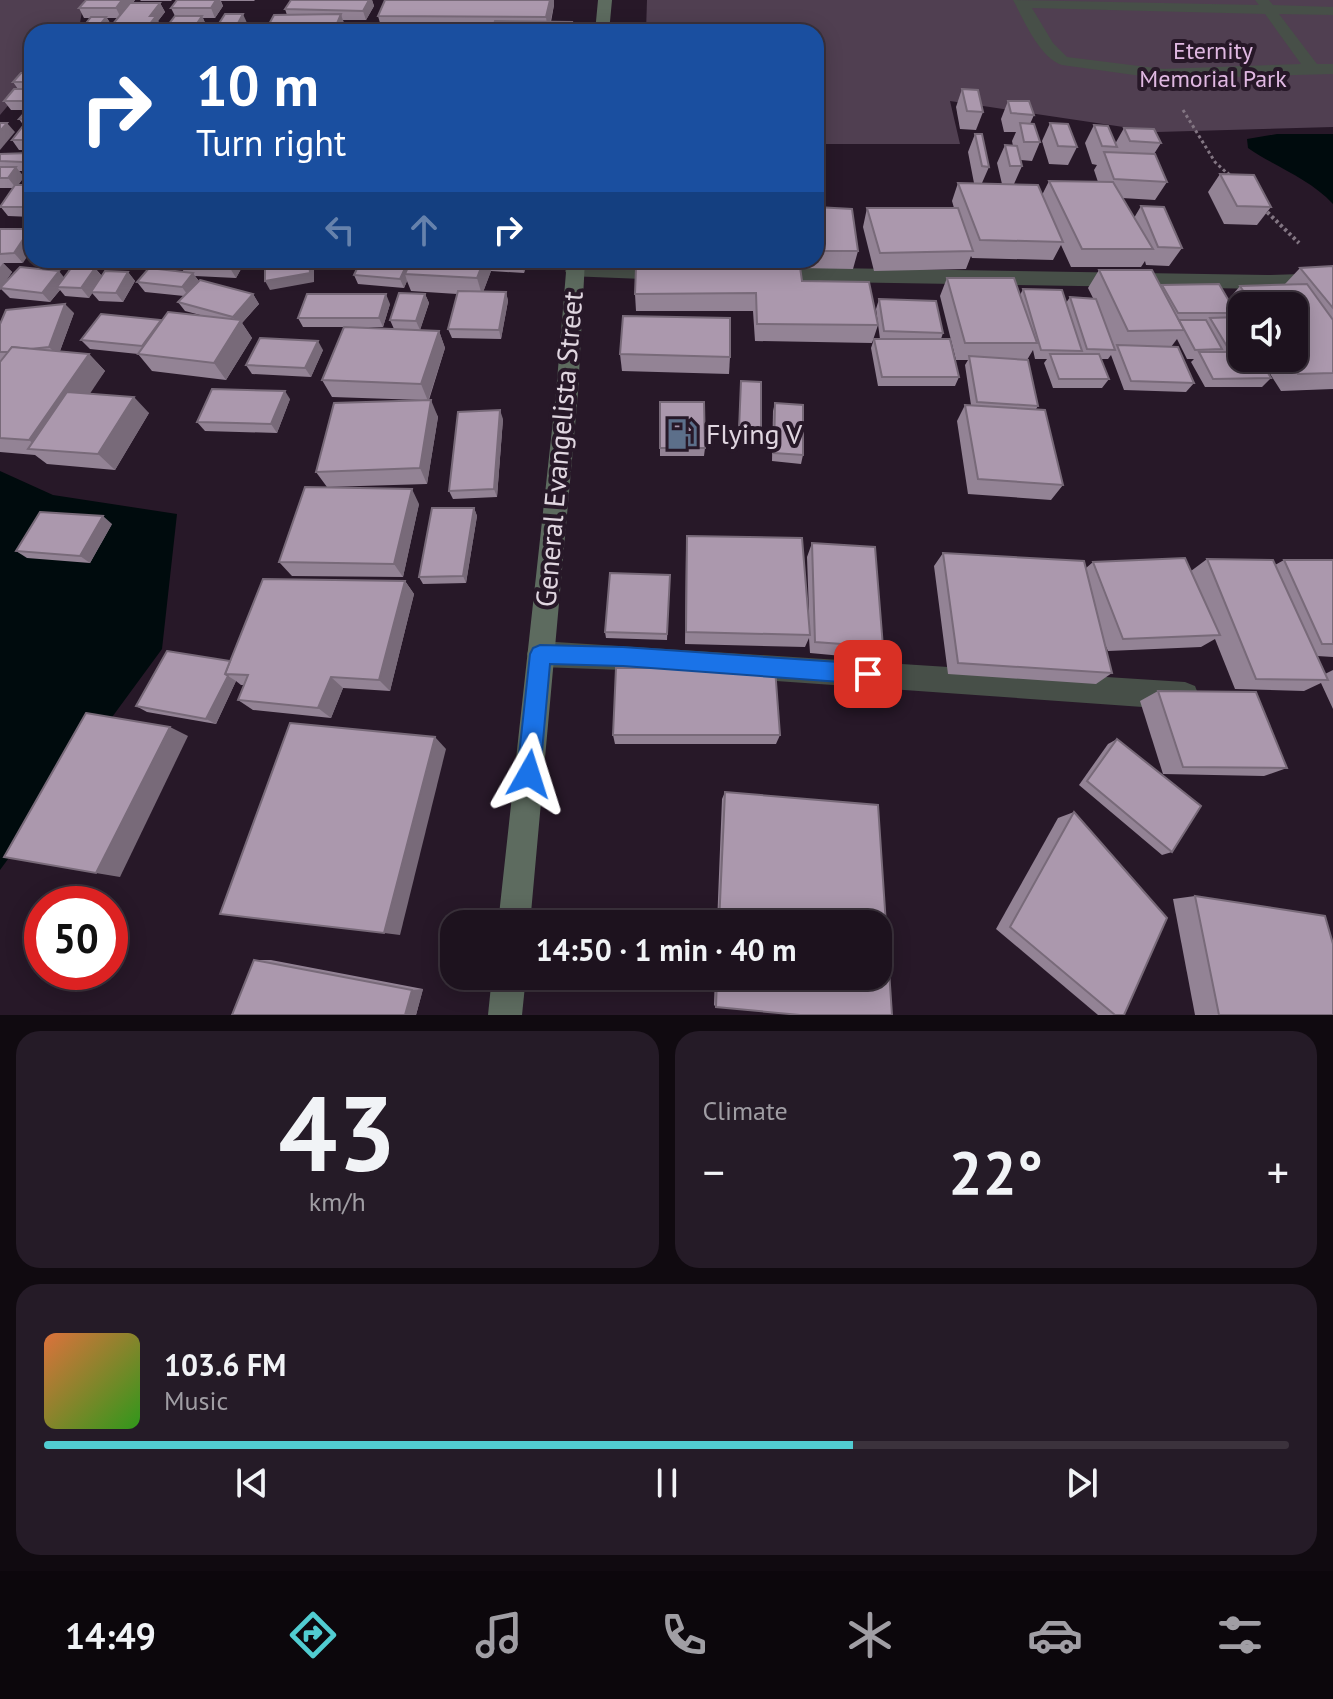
<!DOCTYPE html>
<meta charset="utf-8">
<style>
:root{--surface:#1d121e;--page:#251b27;--text:#f1f3f6;--muted:#a09ea4;--line:#3b323c;--accent:#51ccd1}
body{margin:0;font-family:"PT Sans",sans-serif;background:var(--page);color:var(--text);height:100vh;display:flex;flex-direction:column;font-size:30px;white-space:nowrap}
*{box-sizing:border-box;margin:0}
p{font-size:26px;color:var(--muted)}
.icon{flex:none;width:44px;height:44px;fill:none;stroke:currentColor;stroke-width:2;stroke-linecap:round;stroke-linejoin:round}
.map{position:relative;height:1015px;overflow:hidden}
.panel{display:flex;flex-direction:column;gap:16px;padding:16px;background:#100a10;flex:1}
.panel>*{flex:none}
.top-card{position:absolute;left:24px;top:24px;width:800px;height:244px;border-radius:24px;box-shadow:0 4px 20px #0003,0 0 0 2px var(--line);background:#1a4fa0;color:#fff;overflow:hidden}
.buttons{position:absolute;left:1228px;top:292px;display:grid;gap:16px}
.buttons a{display:grid;place-items:center;width:80px;height:80px;border-radius:16px;background:var(--surface);box-shadow:0 4px 20px #0003,0 0 0 2px var(--line);font-size:40px}
.speed{position:absolute;left:24px;top:886px;display:flex;gap:16px;font-size:40px;font-weight:700;text-align:center}
.speed>*{display:grid;place-content:center;width:104px;height:104px;border-radius:50%;background:var(--surface);box-shadow:0 4px 20px #0003,0 0 0 2px var(--line);line-height:1}
.speed .limit{border:12px solid #d22;background:#fff;color:#111}
.pin{position:absolute;display:grid;place-items:center;width:68px;height:68px;color:#fff;margin:-34px;border-radius:16px;box-shadow:0 4px 12px #0006}
.me{position:absolute;width:88px;margin:-44px;rotate:6deg;stroke-linejoin:round;filter:drop-shadow(0 0 6px #0008)}
.turn{display:flex;align-items:center;gap:28px;height:168px;padding:0 40px;font-size:36px}
.turn .icon{width:104px;height:104px;stroke-width:2.5}
.turn b{display:block;font-size:56px;line-height:68px}
.lanes{display:flex;align-items:center;height:76px;padding:0 40px;background:#0003;justify-content:center;gap:40px;direction:ltr}
.lanes .off{opacity:.35}
.big{font-size:60px;font-weight:700;line-height:1.1}
.panel .card{flex:1;display:flex;flex-direction:column;justify-content:center;gap:12px;min-width:0;padding:0 28px;border-radius:24px;background:var(--page)}
.panel .dial{align-items:center;gap:0}
.dial b{font-size:104px;line-height:1}
.song{display:flex;align-items:center;gap:24px}
.cover{width:96px;height:96px;border-radius:12px;background:linear-gradient(135deg,hsl(20 70% 55%),hsl(110 70% 35%))}
.played{height:8px;border-radius:4px;background:linear-gradient(90deg,var(--accent) 65%,var(--line) 65%)}
.keys{display:flex;justify-content:space-around;direction:ltr}
.heat{display:flex;justify-content:space-between;align-items:center;font-size:44px;direction:ltr}
.panel .tiles{flex:1;display:grid;gap:16px;grid-template-columns:1fr 1fr}
.card:last-child{grid-column:span 2}
.trip{position:absolute;left:440px;top:910px;width:452px;height:80px;border-radius:24px;background:var(--surface);box-shadow:0 4px 20px #0003,0 0 0 2px var(--line);font-weight:700;line-height:80px;text-align:center}
.menu{display:flex;height:128px;justify-content:space-around;align-items:center;background:#0c070c;color:var(--muted)}
.menu .icon{width:56px;height:56px}
.menu .on{color:var(--accent)}
.menu b{font-size:36px;color:var(--text)}
.map>svg:first-child{display:block}
</style>
<div class="map">
<svg width="1333" height="1015" viewBox="0 0 1333 1015">
<rect width="100%" height="100%" fill="#271828"/>
<g fill="#503f51">
<path d="M0,0H84L80,23L72,32H32V77L0,115Z"/>
<path d="M647,0H1333V127L1157,132L950,101L960,144H816V32H646Z"/>
</g>
<g fill="#000b0d">
<path d="M1277,134H1333V204C1309,178 1277,168 1248,148L1247,139Z"/>
<path d="M0,471L53,495L177,514L162,649L0,870Z"/>
</g>
<g fill="none" stroke-linecap="round" stroke-linejoin="round">
<path stroke="#837683" stroke-width="3" stroke-dasharray="3 3" stroke-linecap="butt" d="M1183,110L1215,162L1229,175"/>
<g stroke="#837683" stroke-width="4" stroke-dasharray="3 3" stroke-linecap="butt">
<path d="M1227,173L1230,176"/>
<path d="M1263,208L1299,243"/>
</g>
<path fill="#474f48" fill-rule="evenodd" d="M1013,0L1259,5L1255,0H1269L1273,5L1333,7V15L1279,14L1317,64H1333V74L1163,79L1062,65C1039,57 1024,20 1013,0ZM1032,8L1265,14L1301,64L1163,69L1067,57L1053,43Z"/>
<g fill="#474f48" fill-rule="evenodd">
<path d="M575,264L668,266L678,273L668,280L568,276L565,271L568,266Z"/>
<path d="M769,267L1268,275L1333,273V287L1268,289L769,281L759,274Z"/>
<path d="M540,641L1185,682L1195,686L1199,696L1195,706L1185,710L623,670L540,667L530,663L527,654L530,645Z"/>
</g>
<g fill="#5d6b5f" fill-rule="evenodd">
<path d="M598,0H612L609,32H595Z"/>
<path d="M567,260H585L578,393L530,924H498L556,393Z"/>
<path d="M492,976H526L522,1015H488Z"/>
</g>
</g>
<g fill="#938395">
<path d="M86,0H135L133,3H160L165,12L158,21L161,25L156,32H116L112,25L118,18H107L112,26L107,32H61L85,30L83,27L90,18H84L79,8Z"/>
<path d="M140,0H172L171,1H141Z"/>
<path d="M177,0H255L254,1H221L223,6L215,18H203L206,25L203,30H171L168,25L175,16L171,8Z"/>
<path d="M291,0H372L374,6L366,20H343L344,24L341,32H270L268,26L287,15L285,9Z"/>
<path d="M554,5L551,22H572L573,32H372L382,30L378,16Z"/>
<path d="M247,23L242,32H222L218,25Z"/>
<path d="M32,73V150H19L12,140L24,126L19,119L26,110H11L4,101L18,89L13,82Z"/>
<path d="M962,89L983,112L976,130L960,129L956,107Z"/>
<path d="M1008,101L1034,115L1030,124L1040,142L1032,161L1021,160L1022,166L1014,184L1042,195L1049,181L1098,182L1094,170L1097,165L1092,164L1085,143L1094,125L1115,144L1124,128L1161,143L1154,154L1167,182L1155,200L1122,198L1134,218L1141,206L1182,248L1169,266L1146,265L1145,261L1141,267H1071L1061,245L1053,260L972,258L971,256L966,269L874,271L863,227L867,208H954L952,201L958,183H974L968,152L975,134L989,167L982,183L1002,184L997,163L1005,145L1013,146L1012,141L1016,132H1004L1001,119Z"/>
<path d="M1050,123L1077,147L1068,165L1049,164L1042,141Z"/>
<path d="M29,153L31,171H19L24,177L18,185H32V217L8,216L0,206L13,188H0V154Z"/>
<path d="M1220,174L1271,207L1257,225L1224,224L1208,192Z"/>
<path d="M816,207L858,251L853,269L800,268L802,281L878,325L872,343L755,341L753,311H636L635,294L791,267L789,260H816Z"/>
<path d="M0,229L23,263H3L12,272L2,286L64,277L70,269L47,270L38,260H100L95,268L102,276L128,272L135,281L123,302L99,301L92,293L89,298L65,296L60,290L50,302L10,298L1,289L0,290Z"/>
<path d="M111,260H144L140,265L115,264Z"/>
<path d="M184,260H246L236,278L195,276L199,281L253,294L259,304L242,323L252,338L226,380L152,371L138,354L90,349L81,340L161,320L204,316L185,311L178,302L184,296L145,292L137,282L184,272L180,266Z"/>
<path d="M361,260H528L524,273L491,271L483,292H506L508,301L501,339L452,338L448,329L457,294L411,291L407,281L404,288L358,284L354,275Z"/>
<path d="M679,260H714V263L679,261Z"/>
<path d="M1333,266V389L1281,391L1260,358H1294V306H1242V358L1271,378L1262,387H1205L1191,362L1194,359H1187L1177,339L1171,347L1194,383L1186,392L1124,390L1111,355L1108,359H1101L1109,379L1102,388H1053L1044,363L1047,359H1035L1033,350L1027,360L1038,406L1036,409L1063,485L1051,500L968,494L957,421L965,405H971L965,365L968,360H956L940,296L947,278L1020,295L1023,289L1066,303L1070,297L1093,298L1088,288L1099,270L1161,287L1162,285L1228,300L1240,286L1285,284L1300,268Z"/>
<path d="M425,294L429,303L420,330L439,331L445,348L429,400L438,417L427,484L327,487L316,472L421,400L332,397L322,380L344,327H303L298,318L390,304L383,327H353L394,329L390,320Z"/>
<path d="M879,299L943,333L941,339L959,377L955,386H878L871,348L874,339H880L876,309Z"/>
<path d="M74,313L60,351L89,354L105,371L89,393L149,413L115,470L47,464L35,455L0,452V324Z"/>
<path d="M323,350L311,377L252,374L246,365Z"/>
<path d="M620,354L730,357L729,374L622,371Z"/>
<path d="M741,381L761,432L760,441L738,439Z"/>
<path d="M290,399L277,433L205,431L197,422Z"/>
<path d="M660,402L705,448L704,456H660Z"/>
<path d="M775,403L803,455L801,464L772,461L773,411Z"/>
<path d="M503,419L497,497L453,499L449,491Z"/>
<path d="M419,504L403,577L292,576L279,562Z"/>
<path d="M474,508L477,516L466,583L423,584L419,577Z"/>
<path d="M112,524L90,563L27,558L16,551Z"/>
<path d="M812,543L883,647L875,659L810,653L809,638L805,647L685,644L686,550L809,613L807,557Z"/>
<path d="M943,553L1086,568L1093,562L1191,571L1207,559L1275,565L1284,560H1333V657L1317,656L1325,674L1333,670V709L1321,683L1304,691L1235,689L1215,639L1201,647L1108,651L1104,642L1112,673L1096,684L948,674L934,566Z"/>
<path d="M670,575L667,640L606,638L605,632Z"/>
<path d="M405,581L414,594L390,691L343,688L331,718L253,710L238,700L244,685H241L236,681L216,724L147,712L136,706L230,661Z"/>
<path d="M1158,691L1287,768L1264,776L1163,774L1140,701Z"/>
<path d="M613,735H780L776,744H615Z"/>
<path d="M1117,739L1172,852L1162,855L1079,785L1108,744Z"/>
<path d="M725,792L878,805L892,1015H800L716,1007L714,1005L715,976H878V924H717L722,799Z"/>
<path d="M1074,812L1124,1015H1098L996,929L1058,818Z"/>
<path d="M1195,896L1333,1015H1195L1173,899Z"/>
<path d="M254,960H271L423,989L416,1015H232Z"/>
</g>
<g fill="#786a79">
<path d="M122,0H135L121,18L116,8Z"/>
<path d="M216,0H220L223,6L215,18L211,8Z"/>
<path d="M369,0H372L374,6L366,20L363,11Z"/>
<path d="M550,0H554V5L548,32L546,17Z"/>
<path d="M160,3L165,12L158,21L161,25L156,32H153L149,25L150,16Z"/>
<path d="M243,14L247,23L242,32H240L237,25Z"/>
<path d="M341,14L344,24L341,32H338L336,26Z"/>
<path d="M202,16L206,25L202,32H199L196,25Z"/>
<path d="M106,17L112,26L107,32H101L98,27Z"/>
<path d="M32,93V110L25,101Z"/>
<path d="M7,123L15,132L0,150V131Z"/>
<path d="M29,153L32,157V169L31,171L23,162Z"/>
<path d="M16,167L24,177L16,188L8,178Z"/>
<path d="M30,229L32,231V249L23,263L14,253Z"/>
<path d="M89,260H100L96,268Z"/>
<path d="M235,260H246L236,278L230,268Z"/>
<path d="M309,260H314V282L270,290L265,281Z"/>
<path d="M409,260H416L405,274L407,281L404,288L400,279Z"/>
<path d="M484,260H488L491,271L482,295L477,278Z"/>
<path d="M522,260H528L524,273Z"/>
<path d="M3,263L12,272L0,290V267Z"/>
<path d="M95,268L103,278L89,298L81,288Z"/>
<path d="M59,271L67,281L57,287L60,290L50,302L42,293Z"/>
<path d="M128,272L135,281L123,302L116,293Z"/>
<path d="M193,273L199,282L189,297L182,287Z"/>
<path d="M506,292L508,301L501,339L499,330Z"/>
<path d="M253,294L259,304L242,323L252,338L226,380L214,363L238,325L233,317Z"/>
<path d="M386,294L390,304L383,327L379,318Z"/>
<path d="M425,294L429,303L420,330L416,321Z"/>
<path d="M65,304L74,313L58,356L49,347Z"/>
<path d="M439,331L445,348L428,401L421,384Z"/>
<path d="M318,341L323,350L311,377L305,368Z"/>
<path d="M89,354L105,371L52,451L40,450L29,440Z"/>
<path d="M285,391L290,399L277,433L271,424Z"/>
<path d="M134,397L149,413L115,470L98,454Z"/>
<path d="M431,400L438,417L427,484L420,468Z"/>
<path d="M500,410L503,419L497,497L494,489Z"/>
<path d="M412,489L419,504L403,577L394,564Z"/>
<path d="M474,508L477,516L466,583L463,576Z"/>
<path d="M103,516L112,524L90,563L80,556Z"/>
<path d="M405,581L414,594L390,691L379,680Z"/>
<path d="M228,676L236,681L216,724L206,719Z"/>
<path d="M331,677L343,688L331,718L318,708Z"/>
<path d="M170,727L188,736L120,877L96,873Z"/>
<path d="M435,737L446,749L400,935L384,933Z"/>
<path d="M423,989L416,1015H405L412,990Z"/>
</g>
<g fill="#ab98ad" stroke="#786a79" stroke-width="2">
<path d="M86,0H122L116,8H79Z"/>
<path d="M177,0H216L211,8H171Z"/>
<path d="M291,0H369L363,11L285,9Z"/>
<path d="M385,0H550L546,17L378,16Z"/>
<path d="M130,3H160L150,16H156L149,25H112Z"/>
<path d="M225,14H243L237,25H218Z"/>
<path d="M341,14L336,26H268L274,15Z"/>
<path d="M175,16H202L196,25H168Z"/>
<path d="M91,17H106L98,27H83Z"/>
<path d="M495,21L572,22L570,32H492Z"/>
<path d="M63,30H89L87,32H61Z"/>
<path d="M126,30H151L149,32H124Z"/>
<path d="M167,30H204L203,32H165Z"/>
<path d="M373,30L404,31L403,32H372Z"/>
<path d="M21,73H32V82H13Z"/>
<path d="M14,89H32V93L25,101H4Z"/>
<path d="M962,89L978,90L983,112L967,111Z"/>
<path d="M1008,101H1029L1034,115L1011,113Z"/>
<path d="M32,109V119H19L27,110Z"/>
<path d="M0,123H7L0,131Z"/>
<path d="M1020,123L1034,124L1040,142H1024Z"/>
<path d="M1050,123L1068,124L1077,147L1058,146Z"/>
<path d="M1094,125L1108,126L1117,147L1102,146Z"/>
<path d="M23,126H32V140H12Z"/>
<path d="M1124,128L1154,129L1161,143L1130,141Z"/>
<path d="M975,134H982L989,167L982,166Z"/>
<path d="M1005,145L1017,146L1022,166H1010Z"/>
<path d="M1104,152L1155,154L1167,182L1114,179Z"/>
<path d="M29,153L23,162L0,161V154Z"/>
<path d="M0,167H16L8,178H0Z"/>
<path d="M1220,174L1254,175L1271,207L1237,206Z"/>
<path d="M1049,181L1113,182L1153,249H1082Z"/>
<path d="M958,183L1038,185L1063,242L980,240Z"/>
<path d="M15,185H32V207H0Z"/>
<path d="M1141,206L1164,207L1182,248L1158,247Z"/>
<path d="M816,207L852,209L858,251H816Z"/>
<path d="M867,208H958L973,251L880,253Z"/>
<path d="M0,229H30L14,253L0,254Z"/>
<path d="M184,260H235L230,268L180,266Z"/>
<path d="M265,260H309L310,273L265,281Z"/>
<path d="M361,260H409L400,279L354,275Z"/>
<path d="M411,260H484L477,278L405,274Z"/>
<path d="M1333,266V308L1300,268Z"/>
<path d="M20,267L59,271L42,293L0,288Z"/>
<path d="M72,267L95,268L81,288L57,287Z"/>
<path d="M800,267L802,281L869,282L878,325L757,324L756,293L635,294L636,268Z"/>
<path d="M149,268L193,273L182,287L137,282Z"/>
<path d="M1099,270H1152L1184,330L1128,331Z"/>
<path d="M105,271L128,272L116,293L91,292Z"/>
<path d="M947,278H1014L1037,343H965Z"/>
<path d="M200,280L253,294L233,317L178,302Z"/>
<path d="M1219,284L1236,313H1178L1162,285Z"/>
<path d="M1307,284L1333,320V373L1298,374L1288,358H1294V306H1253L1240,286Z"/>
<path d="M1023,289L1062,290L1082,351L1041,350Z"/>
<path d="M458,291L506,292L499,330L448,329Z"/>
<path d="M399,293L425,294L416,321L390,320Z"/>
<path d="M307,294H386L379,318H298Z"/>
<path d="M1070,297L1096,299L1115,350L1087,349Z"/>
<path d="M879,299L936,301L943,333L884,331Z"/>
<path d="M65,304L49,347L30,349L12,347L8,352H0V324L6,310Z"/>
<path d="M168,312L241,320L214,363L138,354Z"/>
<path d="M101,314L161,320L142,346L81,340Z"/>
<path d="M623,316L730,318V357L620,354Z"/>
<path d="M1239,317L1242,323V348H1228L1210,318Z"/>
<path d="M1179,320H1206L1222,349L1195,350Z"/>
<path d="M344,327L439,331L421,384L322,380Z"/>
<path d="M260,338L318,341L305,368L246,365Z"/>
<path d="M874,339H950L959,377H882Z"/>
<path d="M1117,345L1178,347L1194,383L1131,381Z"/>
<path d="M12,347L89,354L29,440L0,438V362Z"/>
<path d="M1199,352H1242V358H1259L1271,378L1213,379Z"/>
<path d="M1050,354H1099L1109,379H1059Z"/>
<path d="M969,356L1028,360L1038,406L977,402Z"/>
<path d="M741,381L761,382V432L739,430Z"/>
<path d="M212,389L285,391L271,424L197,422Z"/>
<path d="M67,392L134,397L98,454L28,449Z"/>
<path d="M431,400L420,468L316,472L334,403Z"/>
<path d="M660,402H704L705,448H660Z"/>
<path d="M775,403L803,405V455L774,453Z"/>
<path d="M965,405L1045,410L1063,485L978,479Z"/>
<path d="M500,410L494,489L449,491L458,412Z"/>
<path d="M305,487L412,489L394,564L279,562Z"/>
<path d="M432,508H474L463,576L419,577Z"/>
<path d="M40,512L103,516L80,556L16,551Z"/>
<path d="M687,536L802,538L810,635L686,632Z"/>
<path d="M812,543L875,547L883,647L815,642Z"/>
<path d="M943,553L1084,561L1112,673L958,663Z"/>
<path d="M1185,558L1220,635L1123,639L1093,562Z"/>
<path d="M1207,559L1273,560L1328,680L1256,679Z"/>
<path d="M1284,560H1333V644H1322Z"/>
<path d="M610,573L670,575L667,634L605,632Z"/>
<path d="M263,579L405,581L379,680L331,677L318,708L238,700L248,675L225,674Z"/>
<path d="M167,651L230,661L225,674L228,676L206,719L136,706Z"/>
<path d="M616,668H775L780,735H613Z"/>
<path d="M1158,691L1256,692L1287,768L1183,767Z"/>
<path d="M86,713L170,727L96,873L4,857Z"/>
<path d="M290,723L435,737L384,933L220,914Z"/>
<path d="M1117,739L1201,806L1172,852L1087,781Z"/>
<path d="M725,792L878,805L892,1015H800L716,1007L717,976H878V924H719Z"/>
<path d="M1074,812L1167,918L1124,1015H1115L1010,927Z"/>
<path d="M1195,896L1325,916L1333,944V1015H1219Z"/>
<path d="M254,960L412,990L405,1015H232Z"/>
</g>
<path fill="#1a73e8" stroke="#114b97" stroke-width="2" d="M540,645L623,647L868,664L875,667L878,674L875,681L868,684L623,666L550,664L540,774L536,782L529,785L521,782L517,774L530,654L533,648Z"/>
<defs>
<symbol id="fuel-bare" viewBox="-9 -9 18 18"><path d="M-5.5-6h7V0h2V4h1.3V-2.5L3-4.5l.8-.8L6-3V5H2.5V1h-1V6h-7ZM-4.2-4.7v3.2H.2V-4.7Z" fill="#5c6f8a" stroke="#271828" stroke-width="2.5" paint-order="stroke"/></symbol>
</defs>
<g fill-rule="evenodd">
<use href="#fuel-bare" x="660" y="412" width="44" height="44"/>
</g>
<g text-anchor="middle" stroke-width="8" stroke-linejoin="round" paint-order="stroke">
<g font-size="24" fill="#e0b8e2" stroke="#271828">
<text x="1213" y="59">Eternity<tspan x="1213" dy="28">Memorial Park</tspan></text>
</g>
<g font-size="28" fill="#e0d6e0" stroke="#271828" text-anchor="start">
<text x="706" y="444">Flying V</text>
</g>
<g font-size="28" fill="#e0d6e0" stroke="#271828">
<text transform="translate(559 449) rotate(-85)" y="10">General Evangelista Street</text>
</g>
</g>
</svg>
<div class="buttons">
<a><svg class="icon" aria-label="sound" viewBox="0 0 24 24"><path d="M4 9h4l5-4v14l-5-4H4zM17 9q2 3 0 6"/></svg></a>
</div>
<div class="speed"><div class="limit">50</div></div>
<div class="pin" style="left:868px;top:674px;background:#d93025"><svg class="icon" aria-label="arrive" viewBox="0 0 24 24"><path d="M6 21V4h12l-3 4 3 4H6"/></svg></div>
<svg class="me" style="left:529px;top:774px" viewBox="-20 -20 40 40"><path d="M0-17L14 15 0 8-14 15z" fill="#1a73e8" stroke="#fff" stroke-width="4"/></svg>
<div class="trip">14:50 · 1 min · 40 m</div>
<div class="top-card">
<div class="turn"><svg class="icon" aria-label="right" viewBox="0 0 24 24"><path d="M7 20v-9h11M14 6l5 5-5 5"/></svg><div><b>10 m</b>Turn right</div></div>
<div class="lanes"><svg class="icon off" aria-label="left" viewBox="0 0 24 24"><path d="M17 20v-9H6M10 6l-5 5 5 5"/></svg><svg class="icon off" aria-label="ahead" viewBox="0 0 24 24"><path d="M12 20V5M6 11l6-6 6 6"/></svg><svg class="icon" aria-label="right" viewBox="0 0 24 24"><path d="M7 20v-9h11M14 6l5 5-5 5"/></svg></div>
</div>
</div>
<section class="panel">
<div class="tiles">
<div class="card dial"><b>43</b><p>km/h</p></div>
<div class="card"><p>Climate</p>
<div class="heat"><a>−</a><b class="big">22°</b><a>+</a></div>
</div>
<div class="card">
<div class="song"><i class="cover"></i><div><b>103.6 FM</b><p>Music</p></div></div>
<div class="played"></div>
<div class="keys"><svg class="icon" aria-label="previous" viewBox="0 0 24 24"><path d="M18 5L8 12l10 7zM5 5v14"/></svg><svg class="icon" aria-label="pause" viewBox="0 0 24 24"><path d="M8 5v14M16 5v14"/></svg><svg class="icon" aria-label="next" viewBox="0 0 24 24"><path d="M6 5l10 7-10 7zM19 5v14"/></svg></div>
</div>
</div>
</section>
<nav class="menu">
<b>14:49</b>
<svg class="icon on" aria-label="directions" viewBox="0 0 24 24"><path d="M12 3l9 9-9 9-9-9zM9 14v-3h6M13 9l2 2-2 2"/></svg>
<svg class="icon" aria-label="music" viewBox="0 0 24 24"><path d="M9 18V5l10-2v13"/><circle cx="6" cy="18" r="3"/><circle cx="16" cy="16" r="3"/></svg>
<svg class="icon" aria-label="phone" viewBox="0 0 24 24"><path d="M5 4h4l2 5-3 2q2 4 5 5l2-3 5 2v4C11 20 4 13 5 4z"/></svg>
<svg class="icon" aria-label="climate" viewBox="0 0 24 24"><path d="M12 3v18M4 7l16 10M4 17L20 7"/></svg>
<svg class="icon" aria-label="car" viewBox="0 0 24 24"><path d="M5 17H2v-5l4-1 3-4h7l3 4 3 1v5h-3M9 17h6M6 11h13"/><circle cx="7" cy="17" r="2"/><circle cx="17" cy="17" r="2"/></svg>
<svg class="icon" aria-label="filters" viewBox="0 0 24 24"><path d="M4 7h16M4 17h16"/><circle cx="9" cy="7" r="2"/><circle cx="15" cy="17" r="2"/></svg>
</nav>
